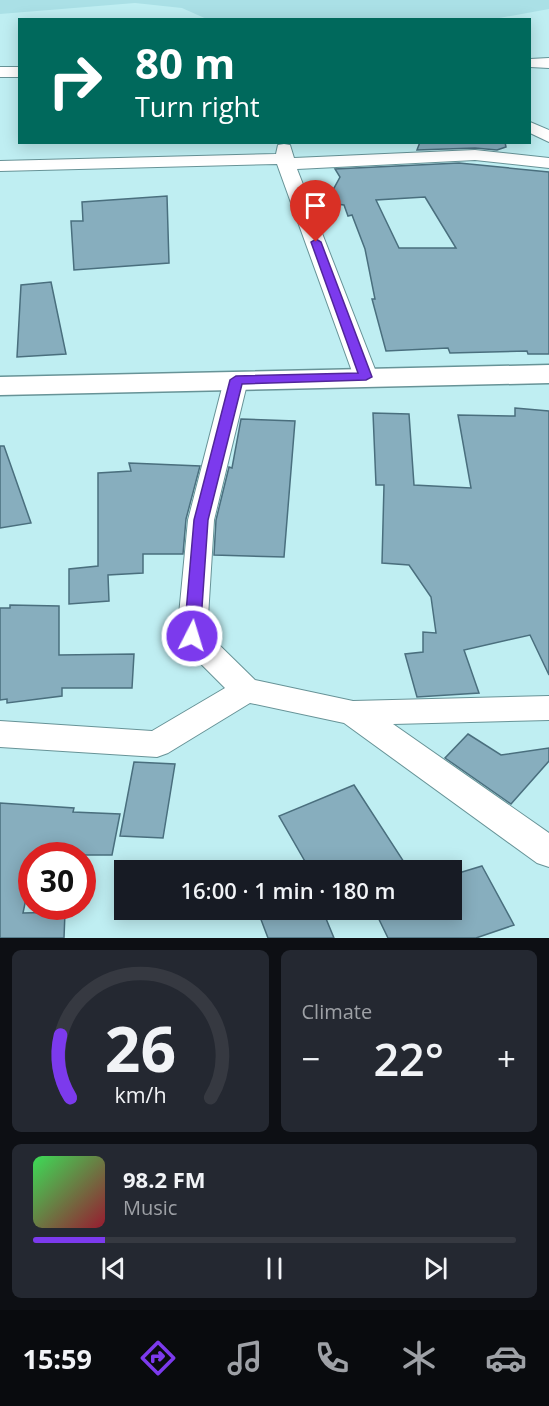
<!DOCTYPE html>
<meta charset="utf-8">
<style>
:root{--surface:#171b24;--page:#242831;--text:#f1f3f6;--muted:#9ea1a6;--line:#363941;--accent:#7c3aed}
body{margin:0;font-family:"Open Sans",sans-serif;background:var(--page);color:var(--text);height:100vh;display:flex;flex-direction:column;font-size:22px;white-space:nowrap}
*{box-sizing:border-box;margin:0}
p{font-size:20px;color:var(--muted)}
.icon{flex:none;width:33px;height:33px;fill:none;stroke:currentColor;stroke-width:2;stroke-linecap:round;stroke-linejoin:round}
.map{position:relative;height:938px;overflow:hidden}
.side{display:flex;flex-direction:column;gap:12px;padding:12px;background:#0d0f14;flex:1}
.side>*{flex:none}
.banner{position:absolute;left:18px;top:18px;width:513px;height:126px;border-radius:0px;box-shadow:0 3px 15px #0003;background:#00695c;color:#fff;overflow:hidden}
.speed{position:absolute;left:18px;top:842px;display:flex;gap:12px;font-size:30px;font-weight:700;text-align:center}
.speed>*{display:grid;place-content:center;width:78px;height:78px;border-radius:50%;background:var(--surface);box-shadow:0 3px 15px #0003;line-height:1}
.speed .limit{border:9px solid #d22;background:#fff;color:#111}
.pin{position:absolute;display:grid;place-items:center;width:51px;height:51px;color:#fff;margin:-62px -26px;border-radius:50% 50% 50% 0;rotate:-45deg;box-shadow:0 0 6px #0007}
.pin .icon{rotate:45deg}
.me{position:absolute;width:66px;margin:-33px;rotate:5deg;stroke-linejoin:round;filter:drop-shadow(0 0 4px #0008)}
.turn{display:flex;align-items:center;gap:21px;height:126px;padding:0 18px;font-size:27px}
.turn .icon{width:78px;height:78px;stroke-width:2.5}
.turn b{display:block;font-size:42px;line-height:51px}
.big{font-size:45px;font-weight:600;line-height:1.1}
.side .card{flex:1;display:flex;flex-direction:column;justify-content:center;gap:9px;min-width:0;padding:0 21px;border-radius:9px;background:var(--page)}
.side .dial{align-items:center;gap:0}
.dial svg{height:156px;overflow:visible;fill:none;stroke:var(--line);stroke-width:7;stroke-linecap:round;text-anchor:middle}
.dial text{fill:var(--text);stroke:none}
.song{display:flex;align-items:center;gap:18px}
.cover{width:72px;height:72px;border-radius:9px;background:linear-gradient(135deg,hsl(130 70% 55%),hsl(350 70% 35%))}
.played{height:6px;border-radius:3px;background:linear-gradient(90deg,var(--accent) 15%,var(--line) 15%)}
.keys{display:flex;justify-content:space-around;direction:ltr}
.heat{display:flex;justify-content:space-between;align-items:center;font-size:33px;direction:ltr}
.side .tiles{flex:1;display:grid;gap:12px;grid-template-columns:1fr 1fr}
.card:last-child{grid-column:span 2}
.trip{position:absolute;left:114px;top:860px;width:348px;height:60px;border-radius:0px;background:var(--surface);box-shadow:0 3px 15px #0003;font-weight:600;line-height:60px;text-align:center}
.tabs{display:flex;height:96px;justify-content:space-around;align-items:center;background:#090b0e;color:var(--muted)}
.tabs .icon{width:42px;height:42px}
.tabs .current{color:var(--accent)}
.tabs b{font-size:27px;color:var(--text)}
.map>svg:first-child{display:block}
</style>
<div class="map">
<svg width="549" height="938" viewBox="0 0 549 938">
<rect width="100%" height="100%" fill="#bfeef2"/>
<path fill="#aae0e6" d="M0,0H549V9L488,20H209L182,8L135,3L0,14Z"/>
<g fill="#87aebe" stroke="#4a6f7e" stroke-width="1.5" fill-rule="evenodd">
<path d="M420,142H505L506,147L497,150L475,148L417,150Z"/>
<path d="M459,163L549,172V354H528L527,351L450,353L448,348L386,351L372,299H375L365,249L352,215L348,216L344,205L326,203L340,177L335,169ZM425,197L456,248H399L376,200Z"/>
<path d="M167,196L169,263L74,270L71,221H83L82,202Z"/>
<path d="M51,282L66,354L17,357L21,285Z"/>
<path d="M515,408L549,411V675L530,635L464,650L479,693L417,697L405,654L423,652V632L436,633L431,597L409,565L382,563L384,485H376L373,413L409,414L414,485L471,488L458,415L515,416Z"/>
<path d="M241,419L295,421L284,557L214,555L216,520L229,467L232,468Z"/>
<path d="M0,446H4L31,523L0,528Z"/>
<path d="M129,463L200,466L186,519L183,554H143V573L108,575L109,601L69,604V569L98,566V473L131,471Z"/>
<path d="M10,605L59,606V655L134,654L132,688H62V696L7,703V699L0,700V608H10Z"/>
<path d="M468,734L501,755L549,748V761L511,804L445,758Z"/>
<path d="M134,762L175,764L163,838L120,836Z"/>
<path d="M354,785L404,862L408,870H310L279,816Z"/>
<path d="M0,803L74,808L73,812L120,814L112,855H32V870L23,913L65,912L64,938H0Z"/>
<path d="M482,866L514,925L476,938H388L374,909H452V875Z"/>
<path d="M257,909H322L334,938H268Z"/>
</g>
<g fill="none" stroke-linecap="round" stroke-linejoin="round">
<defs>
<g id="minor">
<path d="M549,58V68L530,67V59Z"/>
<rect x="0" y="67" width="20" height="10"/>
<path d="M530,122L549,130V142L530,133Z"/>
<path d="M284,144L290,145L294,158L475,150L549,158V168L475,160L297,169L378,377L374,382L366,384L358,382L354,377L277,164L0,171V161L276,154L278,145Z"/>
<path d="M236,373L244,375L248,380L214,520L207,633L255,680L353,701L549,696V720L393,724L549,833V867L537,863L344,723L250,703L168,753L157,757L0,747V721L152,731L225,688L181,644L177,636L188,520L224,380L228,375Z"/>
</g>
<path id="secondary" d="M549,365V383L0,395V377Z"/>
</defs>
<use href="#minor" stroke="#679397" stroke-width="2"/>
<use href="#secondary" stroke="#679397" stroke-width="3"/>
<use href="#minor" fill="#fff" fill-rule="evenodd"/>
<use href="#secondary" fill="#fff" fill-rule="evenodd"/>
</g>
<path fill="#7c3aed" stroke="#51269a" stroke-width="1.5" d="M316,239L321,242L372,377L366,380L242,384L208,520L200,636L197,640H186L184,636L194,520L230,380L236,376L358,373L311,242Z"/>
</svg>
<div class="speed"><div class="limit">30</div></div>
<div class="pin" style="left:316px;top:242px;background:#d93025"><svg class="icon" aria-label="arrive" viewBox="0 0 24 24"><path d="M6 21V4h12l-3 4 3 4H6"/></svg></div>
<svg class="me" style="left:192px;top:636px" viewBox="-20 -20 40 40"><circle r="17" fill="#7c3aed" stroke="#fff" stroke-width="3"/><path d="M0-11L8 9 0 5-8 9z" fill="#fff"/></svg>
<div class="trip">16:00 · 1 min · 180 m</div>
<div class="banner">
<div class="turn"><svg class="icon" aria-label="right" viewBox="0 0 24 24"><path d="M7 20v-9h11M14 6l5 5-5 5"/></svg><div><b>80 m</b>Turn right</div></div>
</div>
</div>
<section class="side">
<div class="tiles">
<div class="card dial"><svg viewBox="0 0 100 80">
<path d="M14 69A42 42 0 1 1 86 69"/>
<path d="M14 69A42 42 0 0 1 9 37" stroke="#7c3aed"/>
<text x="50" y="56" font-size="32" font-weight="700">26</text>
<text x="50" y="72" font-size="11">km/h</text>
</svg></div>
<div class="card"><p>Climate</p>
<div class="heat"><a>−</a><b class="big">22°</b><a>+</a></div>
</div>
<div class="card">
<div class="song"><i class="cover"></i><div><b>98.2 FM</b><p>Music</p></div></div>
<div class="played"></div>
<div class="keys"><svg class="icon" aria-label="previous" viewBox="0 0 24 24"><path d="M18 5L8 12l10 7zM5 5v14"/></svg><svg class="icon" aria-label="pause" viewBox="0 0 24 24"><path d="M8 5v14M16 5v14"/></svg><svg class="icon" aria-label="next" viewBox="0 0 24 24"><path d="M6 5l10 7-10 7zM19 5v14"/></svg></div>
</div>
</div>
</section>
<nav class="tabs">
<b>15:59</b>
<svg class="icon current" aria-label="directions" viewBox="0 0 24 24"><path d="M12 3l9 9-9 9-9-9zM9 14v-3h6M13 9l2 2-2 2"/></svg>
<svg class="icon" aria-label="music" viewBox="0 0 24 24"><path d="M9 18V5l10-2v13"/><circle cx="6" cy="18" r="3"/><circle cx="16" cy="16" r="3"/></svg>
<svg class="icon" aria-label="phone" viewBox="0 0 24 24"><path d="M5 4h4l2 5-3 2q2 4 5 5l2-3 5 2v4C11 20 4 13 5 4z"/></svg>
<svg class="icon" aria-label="climate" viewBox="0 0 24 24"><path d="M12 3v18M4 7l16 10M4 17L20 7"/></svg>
<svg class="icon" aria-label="car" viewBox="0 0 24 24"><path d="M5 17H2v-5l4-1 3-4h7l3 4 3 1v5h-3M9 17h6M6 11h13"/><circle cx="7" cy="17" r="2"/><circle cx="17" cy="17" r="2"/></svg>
</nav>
